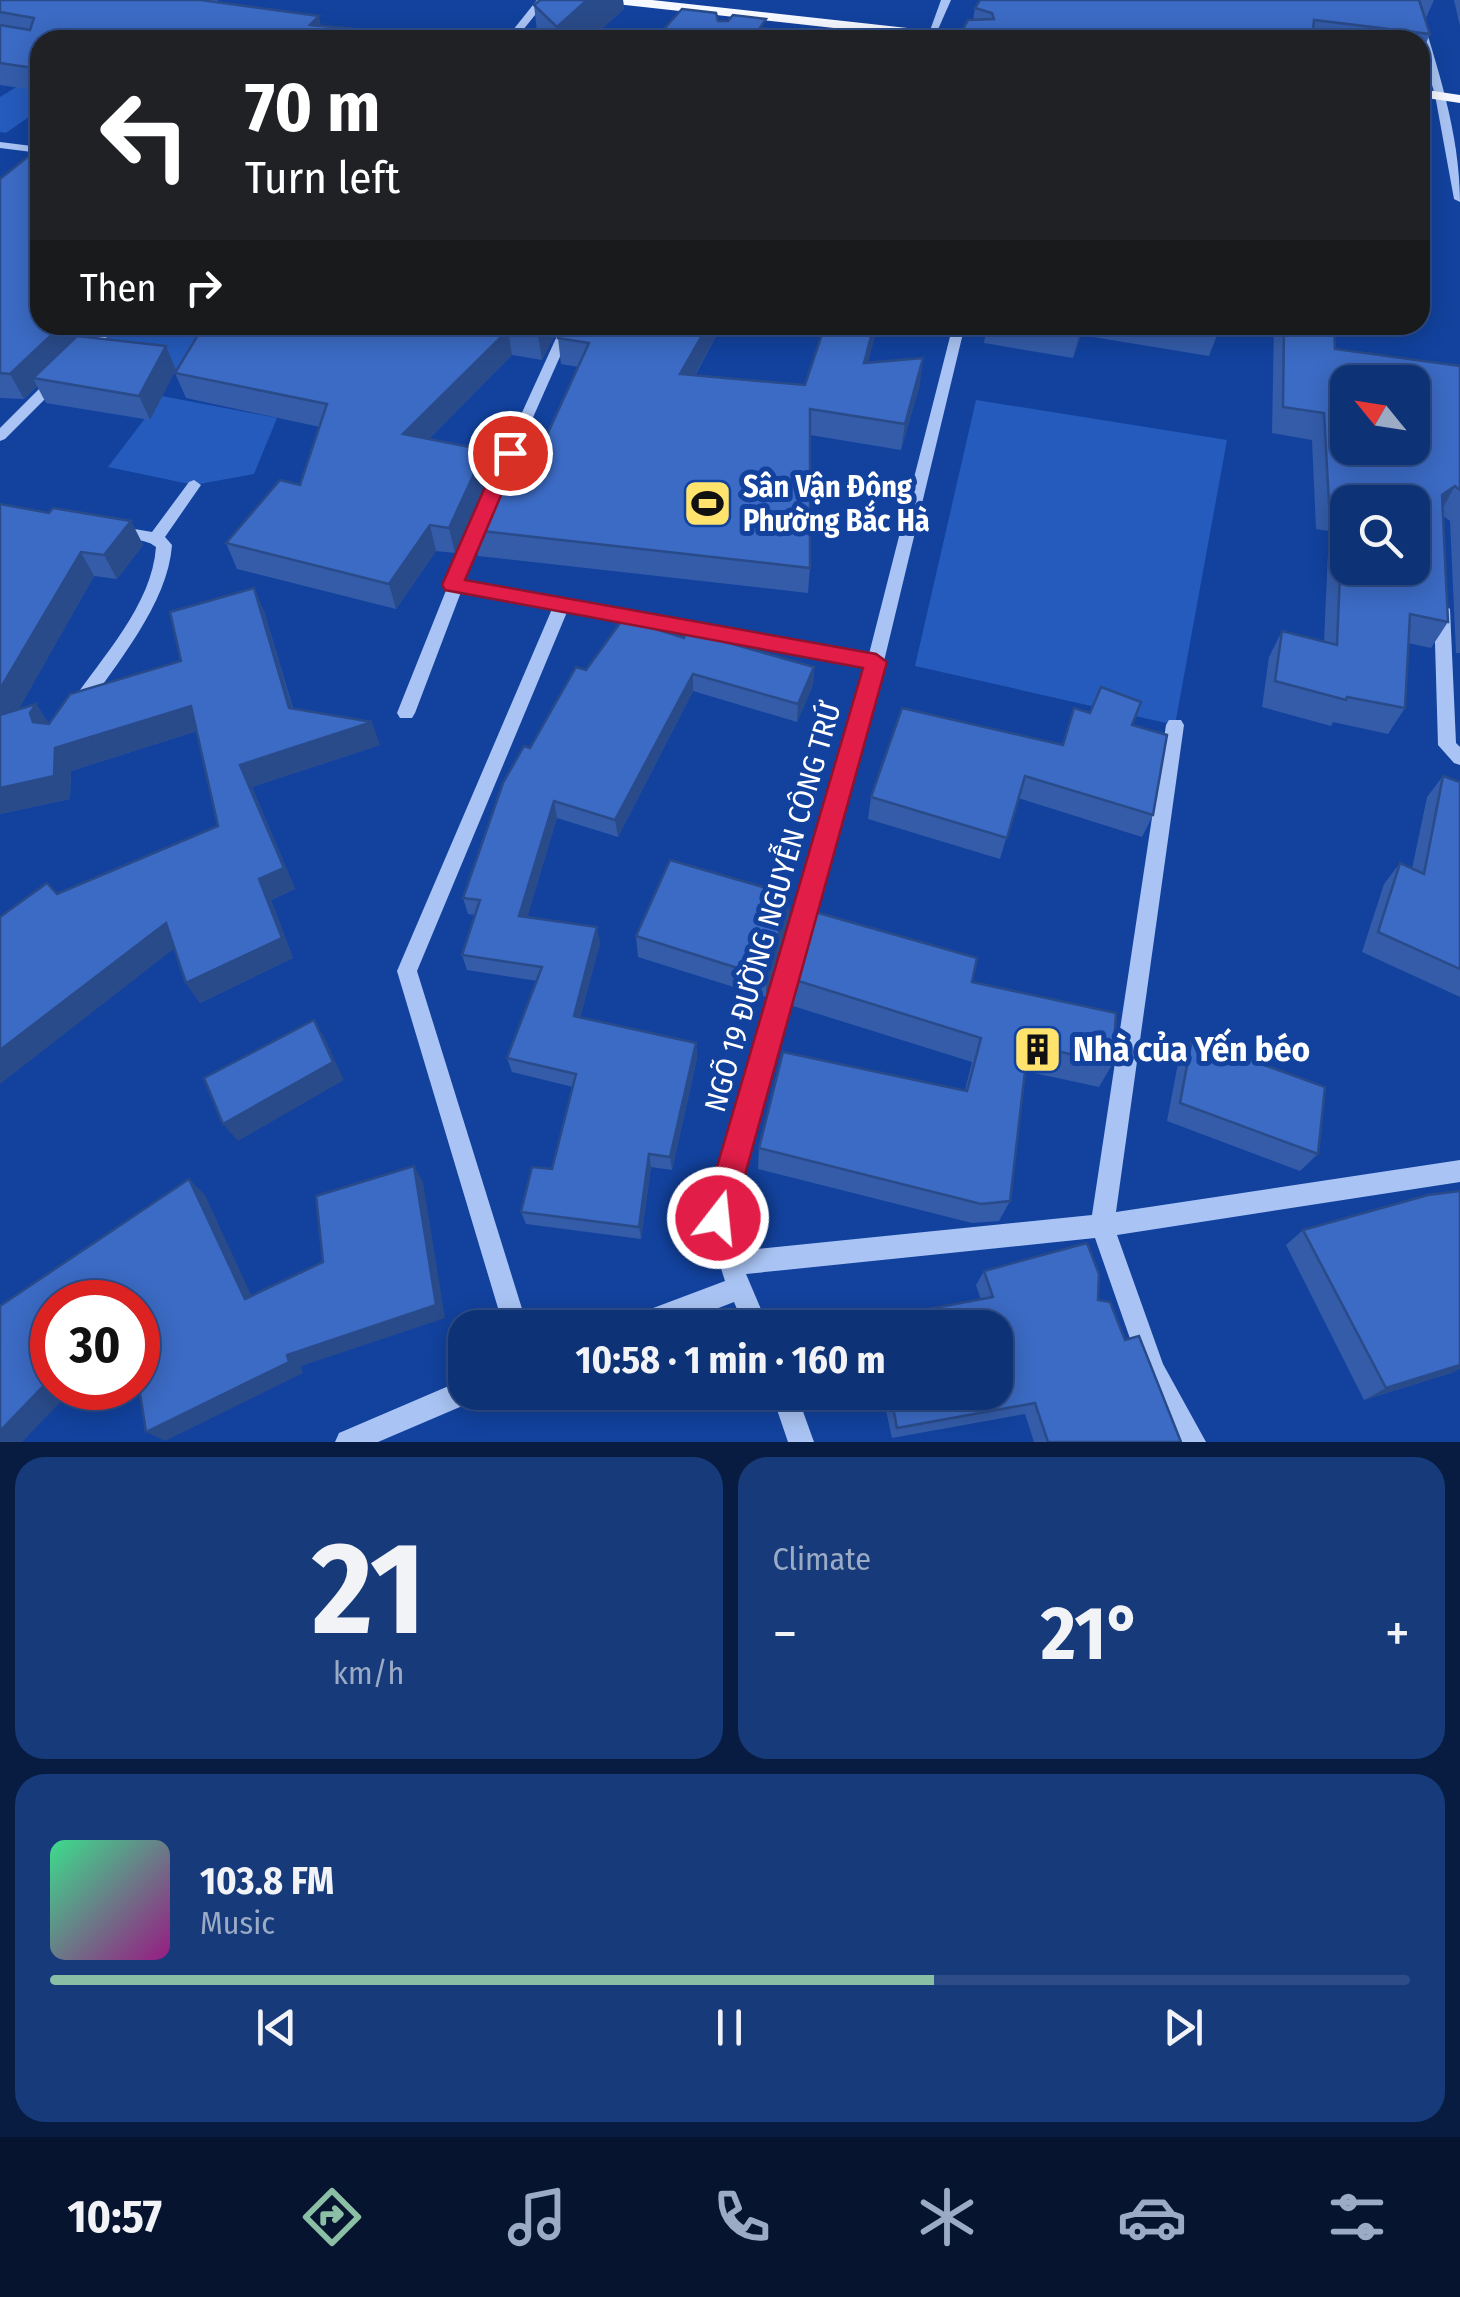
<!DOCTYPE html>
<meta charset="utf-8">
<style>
:root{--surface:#0e3276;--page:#173a7b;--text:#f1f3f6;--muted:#9baac5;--line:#2e4d88;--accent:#8abfa5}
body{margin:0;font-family:"Fira Sans Condensed",sans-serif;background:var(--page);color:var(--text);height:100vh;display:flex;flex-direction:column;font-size:38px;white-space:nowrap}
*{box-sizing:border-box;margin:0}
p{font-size:32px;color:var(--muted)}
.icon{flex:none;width:55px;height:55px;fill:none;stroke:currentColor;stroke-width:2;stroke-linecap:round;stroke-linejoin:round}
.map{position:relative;height:1442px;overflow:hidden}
.sheet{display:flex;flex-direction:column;gap:15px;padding:15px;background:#081c41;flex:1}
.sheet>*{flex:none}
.hud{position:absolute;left:30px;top:30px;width:1400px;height:305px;border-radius:30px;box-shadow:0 5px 25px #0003,0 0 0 2px var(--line);background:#202124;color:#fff;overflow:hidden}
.needle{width:65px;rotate:300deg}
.buttons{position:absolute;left:1330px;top:365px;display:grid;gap:20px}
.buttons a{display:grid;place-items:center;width:100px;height:100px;border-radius:20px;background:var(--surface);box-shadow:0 5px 25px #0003,0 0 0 2px var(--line);font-size:50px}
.speed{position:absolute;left:30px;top:1280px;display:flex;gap:20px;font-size:50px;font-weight:700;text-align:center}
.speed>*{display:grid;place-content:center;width:130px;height:130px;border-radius:50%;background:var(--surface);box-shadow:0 5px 25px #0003,0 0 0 2px var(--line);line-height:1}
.speed .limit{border:15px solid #d22;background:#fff;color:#111}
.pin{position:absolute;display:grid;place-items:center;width:85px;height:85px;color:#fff;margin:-42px;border:5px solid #fff;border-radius:50%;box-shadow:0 2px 10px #0007}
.me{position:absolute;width:110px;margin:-55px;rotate:16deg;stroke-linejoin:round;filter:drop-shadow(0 0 8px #0008)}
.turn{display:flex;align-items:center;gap:35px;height:210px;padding:0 50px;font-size:45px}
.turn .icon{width:130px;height:130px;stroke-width:2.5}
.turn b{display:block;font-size:70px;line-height:85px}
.then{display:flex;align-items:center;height:95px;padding:0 50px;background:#0003;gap:20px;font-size:38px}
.big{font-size:75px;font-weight:700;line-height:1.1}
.sheet .widget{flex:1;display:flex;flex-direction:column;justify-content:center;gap:15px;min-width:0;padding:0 35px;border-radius:30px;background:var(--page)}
.sheet .dial{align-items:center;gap:0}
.dial b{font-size:130px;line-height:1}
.song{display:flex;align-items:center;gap:30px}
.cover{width:120px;height:120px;border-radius:15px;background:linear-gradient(135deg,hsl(150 70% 55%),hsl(310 70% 35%))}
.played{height:10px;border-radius:5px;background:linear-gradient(90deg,var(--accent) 65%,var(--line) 65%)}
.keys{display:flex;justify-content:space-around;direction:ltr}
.heat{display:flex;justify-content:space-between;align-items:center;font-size:55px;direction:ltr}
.sheet .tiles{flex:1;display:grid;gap:15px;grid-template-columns:1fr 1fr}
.widget:last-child{grid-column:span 2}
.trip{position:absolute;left:448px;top:1310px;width:565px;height:100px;border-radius:30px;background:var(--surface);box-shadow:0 5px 25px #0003,0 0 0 2px var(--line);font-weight:700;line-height:100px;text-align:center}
.dock{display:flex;height:160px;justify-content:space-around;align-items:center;background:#06142f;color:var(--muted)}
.dock .icon{width:70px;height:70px}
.dock .current{color:var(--accent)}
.dock b{font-size:45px;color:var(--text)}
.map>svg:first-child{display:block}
</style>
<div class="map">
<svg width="1460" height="1442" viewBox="0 0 1460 1442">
<rect width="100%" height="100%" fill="#12429e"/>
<g fill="#255bbc">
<path d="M18,86L40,91V109L6,133L0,132V97Z"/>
<path d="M110,325H207L176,370L78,358Z"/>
<path d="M162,396L277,418L254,474L194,485L108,467Z"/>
<path d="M976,400L1227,440L1175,725L915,666Z"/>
</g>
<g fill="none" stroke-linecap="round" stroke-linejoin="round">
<g fill="#a9c4f4" fill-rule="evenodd">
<path d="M537,0H547L515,40H505Z"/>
<path d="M941,0H951L936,34L928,36Z"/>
<path d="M1407,0H1417C1437,66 1460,133 1460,202L1454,199L1435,95Z"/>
<path d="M0,142L40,147V153L0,148Z"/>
<path d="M105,325H118L89,356H79V350Z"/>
<path d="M562,325H574L507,476L505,479H495L493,476Z"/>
<path d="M953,325H965L872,711L729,1218L738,1251L1092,1215L1166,725L1169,720H1181L1184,725L1116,1212L1460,1160V1182L1117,1235L1163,1364L1206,1442H1179L1141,1370L1095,1238L746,1274L769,1328H745L734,1302L667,1328H621L624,1319L725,1281L705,1218L866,666L567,612L417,971L528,1328H504L397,971L552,609L461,592L415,713L412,718H400L397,713L447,588L445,585L450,580L477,514L482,513L490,518L465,582L869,654Z"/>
<path d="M58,374L63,375V381L5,439L0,441V428L53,375Z"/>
<path d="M194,480L201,485L165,537L172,545C168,604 115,665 83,713H71L68,708L71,703C102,657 152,605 156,547C143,536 122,542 109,531L117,526L152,532L189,482Z"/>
<path d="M1442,603L1450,609L1456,743L1460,747V765L1454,763L1438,745L1434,609Z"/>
<path d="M465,1379V1392H477L474,1401L378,1442H335L339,1433Z"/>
<path d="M771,1392H796L814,1442H788Z"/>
</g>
<g fill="#f6f9ff" fill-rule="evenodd">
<path d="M609,0H652L980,36L987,40H942L616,4Z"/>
<path d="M1420,89L1460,95V103L1420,97Z"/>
</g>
</g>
<g fill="#345ca9">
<path d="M0,0H218L217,2L321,26L416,34L417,40H40V91L0,85Z"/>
<path d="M540,0H623L624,9L589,40H538L534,5Z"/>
<path d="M1419,0L1430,34L1420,57V40H957L973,20L975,8Z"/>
<path d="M1420,0H1434L1426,18Z"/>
<path d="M1454,0H1460V26Z"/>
<path d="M0,179L40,325H94L85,336L166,346L150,420L46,403L37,386L24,399L0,398Z"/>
<path d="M560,325L542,360L512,355L429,439L490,475L455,553L436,551L396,609L237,569L226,543L300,485L320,427L186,398L175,373L425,332Z"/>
<path d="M564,325H722L695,376L805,385L868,363L920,384L901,450L810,435V568L808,593L478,556L473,530L536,459L579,367L561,364L558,338Z"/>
<path d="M987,325H1221L1209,356L1081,335L1073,358L984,343Z"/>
<path d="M1274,325H1334L1335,349L1460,366V653H1456L1450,521L1442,515L1448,622L1431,648L1408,643L1405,708L1388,734L1333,722L1331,726L1262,707L1269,657L1282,631L1324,641L1329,531L1316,529L1312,440L1272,433Z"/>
<path d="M0,504L49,513L131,521L143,545L117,579L94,576L18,710L36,704L49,724L181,661L264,611L293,708L380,745L252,787L295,889L271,900L293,958L200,1003L186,983L174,949L57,894L218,826L197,731L71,771L70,799L0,814Z"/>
<path d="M684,638L814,667L813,685L797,722L693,691L618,837L557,818L527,917L600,943L580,1017L696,1043L697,1058L672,1170L651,1167L641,1239L526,1224L521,1212L552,1169L573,1087L512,1072L507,1058L537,981L467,970L462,955L475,915L468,914L463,898L530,748L586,670Z"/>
<path d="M1074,708L1132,725L1153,815L1142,837L1018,798L1000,859L868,819L871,797L1062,745Z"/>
<path d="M1443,776L1460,782V997L1362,952L1384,884L1400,863L1412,869L1427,797Z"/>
<path d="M789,917L766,997L638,957L636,936Z"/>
<path d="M795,980L972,982L1113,1063L1099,1087L1025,1071L1010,1201L999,1221L972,1223L758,1169L759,1148L965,1090L972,1062L793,1006Z"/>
<path d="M1192,1039L1318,1154L1300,1171L1167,1121L1179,1058Z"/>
<path d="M1303,1230L1454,1372L1364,1400L1286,1245Z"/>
<path d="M984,1271L1098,1300L1125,1340L1181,1442H1034L1025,1414L892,1438L882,1392H995V1328H872L875,1319L981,1300L976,1285Z"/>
</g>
<g fill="#2a4b8a">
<path d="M587,0H623L624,9L589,40H558L557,27Z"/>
<path d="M319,16L324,39L310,25Z"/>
<path d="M62,325H94L74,350L33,378L37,386L24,399L10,374Z"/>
<path d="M544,325H560L542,360L538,335Z"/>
<path d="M708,325H722L681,400L680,374Z"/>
<path d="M874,325H878L861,389L864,363Z"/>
<path d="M1082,325H1084L1081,335L1073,358Z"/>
<path d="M508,330L512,355L409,459L403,434Z"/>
<path d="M166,346L176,370L150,420L139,396Z"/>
<path d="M923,358L920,384L901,450L905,424Z"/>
<path d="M485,450L490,475L455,553L449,528Z"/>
<path d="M1455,486L1440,513L1442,495Z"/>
<path d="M131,521L143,545L117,579L104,555Z"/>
<path d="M430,525L436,551L396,609L389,584Z"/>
<path d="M81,552L94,576L6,732L0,733V689Z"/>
<path d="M254,588L264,611L299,731L289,708Z"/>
<path d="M814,667L813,685L797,722L798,704Z"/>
<path d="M693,674V691L618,837L615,820Z"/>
<path d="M36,704L51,727L33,722L30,713Z"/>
<path d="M191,706L203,729L71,771L70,799L0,814V788L55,748Z"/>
<path d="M372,722L380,745L252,787L295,889L271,900L293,958L200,1003L186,983L259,879L240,765Z"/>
<path d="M554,801L557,818L523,932L519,916Z"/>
<path d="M790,895L789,917L766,997V977Z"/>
<path d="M166,923L180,944L0,1084V1050Z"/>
<path d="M597,927L600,943L577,1031L574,1016Z"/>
<path d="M314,1020L325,1039L344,1080L238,1141L223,1124Z"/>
<path d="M696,1043L697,1058L672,1170L670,1157Z"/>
<path d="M649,1154L651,1167L641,1239L639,1227Z"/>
<path d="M414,1166L423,1182L445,1318L301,1366L303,1373L165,1441L146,1432L287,1355Z"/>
<path d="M189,1179L205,1195L259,1312L245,1299Z"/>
<path d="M1460,1365V1369L1454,1372L1364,1400L1386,1388Z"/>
<path d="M52,1377V1388H74L22,1442H0V1431Z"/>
</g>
<g fill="#3c6bc5" stroke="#2a4b8a" stroke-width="2.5" fill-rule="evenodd">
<path d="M0,0H201L319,16L310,25L416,34L411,40H40V69L0,63V25L30,30L34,18L0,12Z"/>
<path d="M540,0H587L557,27L534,5Z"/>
<path d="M980,0H1419L1430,34L1314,20L1312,40H957L968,20L994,19L992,13L975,8Z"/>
<path d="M682,9L716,13L718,21H728L733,15L766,19L760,28L915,40H654Z"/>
<path d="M40,147V325H62L10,374L0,373V179Z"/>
<path d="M204,325H370L425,332L430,325H544L538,335L508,330L403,434L485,450L449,528L430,525L389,584L226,543L280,480L300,485L327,404L175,373Z"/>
<path d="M564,325H708L680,374L805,385L825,325H874L864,363L923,358L905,424L810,409V568L473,530L507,454L536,459L589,343L558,338Z"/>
<path d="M1039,325H1082L1079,332Z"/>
<path d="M1192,325H1220L1218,329Z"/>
<path d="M1284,325H1334L1335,349L1460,366V490L1455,486L1442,495L1448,622L1410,614L1405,708L1347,697L1346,700L1275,681L1282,631L1337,645L1343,505L1329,503L1324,413L1283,407ZM1348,382H1412V448H1348ZM1348,502H1412V568H1348Z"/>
<path d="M77,336L166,346L139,396L33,378Z"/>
<path d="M0,504L49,513L53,508L131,521L104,555L81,552L0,689Z"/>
<path d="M254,588L289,708L372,722L240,765L284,868L259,879L282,938L186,983L166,923L0,1050V917L47,883L57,894L218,826L191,706L55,748L54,776L0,788V715L36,704L30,713L33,722L49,724L70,694L181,661L170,612Z"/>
<path d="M623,619L684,638L686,631L814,667L798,704L693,674L615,820L554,801L519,916L597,927L574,1016L696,1043L670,1157L649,1154L639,1227L521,1212L532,1167L552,1169L576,1074L507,1058L542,967L462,955L480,900L463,898L503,783L524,746L530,748L576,667L586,670Z"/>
<path d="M1101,687L1141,702L1132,725L1167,735L1153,815L1025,776L1007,838L871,797L902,708L1063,745L1074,708L1090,713Z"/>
<path d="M1443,776L1460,782V969L1378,932L1400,863L1424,874Z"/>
<path d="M670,860L790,895L766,977L636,936Z"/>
<path d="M815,912L977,958L972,982L1116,1013L1113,1063L1028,1045L1010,1201L981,1204L759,1148L783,1052L967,1091L981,1038L795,980Z"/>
<path d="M314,1020L333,1062L223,1124L204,1078Z"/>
<path d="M1192,1039L1325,1087L1318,1154L1180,1103Z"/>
<path d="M414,1166L436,1305L287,1355L289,1362L146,1432L138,1380V1302H52V1377L0,1431V1306L189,1179L245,1299L323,1262L316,1196Z"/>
<path d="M1460,1191V1365L1386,1388L1303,1230L1428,1195Z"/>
<path d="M1087,1243L1099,1274L1098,1300L1110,1302L1125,1340L1139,1336L1181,1442H1048L1035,1403L897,1428L890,1392H995V1328H876L875,1319L993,1297L984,1271Z"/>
</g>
<path fill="#e11d48" stroke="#92132f" stroke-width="2.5" d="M510,447L519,453L465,580L876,654L887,662L733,1218L728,1229L718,1233L707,1229L702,1218L863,668L445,590L442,585L500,453Z"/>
<defs>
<symbol id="stadium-square" viewBox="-11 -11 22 22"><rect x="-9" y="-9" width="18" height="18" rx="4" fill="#ffe36c" stroke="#12429e"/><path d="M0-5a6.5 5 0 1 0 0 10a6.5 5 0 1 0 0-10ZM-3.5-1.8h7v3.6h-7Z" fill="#111"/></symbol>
<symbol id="building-square" viewBox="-11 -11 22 22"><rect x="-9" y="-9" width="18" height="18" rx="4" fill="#ffe36c" stroke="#12429e"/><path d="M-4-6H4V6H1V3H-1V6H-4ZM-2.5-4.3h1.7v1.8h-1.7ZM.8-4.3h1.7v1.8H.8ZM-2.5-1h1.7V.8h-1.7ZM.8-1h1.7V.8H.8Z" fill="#111"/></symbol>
</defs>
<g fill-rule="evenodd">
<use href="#stadium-square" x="680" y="476" width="55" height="55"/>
<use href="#building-square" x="1010" y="1022" width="55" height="55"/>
</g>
<g text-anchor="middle" stroke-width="10" stroke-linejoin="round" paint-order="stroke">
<g font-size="30" font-weight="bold" fill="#fff" stroke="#12429e" text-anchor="start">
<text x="743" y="497">Sân Vận Động<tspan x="743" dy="34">Phường Bắc Hà</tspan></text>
</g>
<g font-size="30" fill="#fff" stroke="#12429e">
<text transform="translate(773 907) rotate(-74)" y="10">NGÕ 19 ĐƯỜNG NGUYỄN CÔNG TRỨ</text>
</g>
<g font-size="35" font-weight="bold" fill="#fff" stroke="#12429e" text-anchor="start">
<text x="1073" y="1061">Nhà của Yến béo</text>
</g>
</g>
</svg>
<div class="buttons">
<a><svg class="needle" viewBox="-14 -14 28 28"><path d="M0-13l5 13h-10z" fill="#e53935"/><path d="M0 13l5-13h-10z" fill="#9baac5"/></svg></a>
<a><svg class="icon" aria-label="search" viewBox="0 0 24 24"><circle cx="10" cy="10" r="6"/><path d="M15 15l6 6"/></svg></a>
</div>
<div class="speed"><div class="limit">30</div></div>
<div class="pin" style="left:510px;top:453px;background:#d93025"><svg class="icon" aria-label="arrive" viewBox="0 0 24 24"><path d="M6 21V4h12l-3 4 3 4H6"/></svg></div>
<svg class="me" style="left:718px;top:1218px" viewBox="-20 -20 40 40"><circle r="17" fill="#e11d48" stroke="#fff" stroke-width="3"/><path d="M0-11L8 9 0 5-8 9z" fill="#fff"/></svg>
<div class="trip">10:58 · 1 min · 160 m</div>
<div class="hud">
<div class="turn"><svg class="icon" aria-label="left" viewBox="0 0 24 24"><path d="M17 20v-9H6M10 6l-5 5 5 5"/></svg><div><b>70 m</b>Turn left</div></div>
<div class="then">Then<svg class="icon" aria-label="right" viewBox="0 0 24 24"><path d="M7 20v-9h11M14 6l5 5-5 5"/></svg></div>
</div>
</div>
<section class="sheet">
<div class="tiles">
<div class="widget dial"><b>21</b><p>km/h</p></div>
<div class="widget"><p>Climate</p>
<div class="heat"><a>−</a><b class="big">21°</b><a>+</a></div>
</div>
<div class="widget">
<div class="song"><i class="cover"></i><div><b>103.8 FM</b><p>Music</p></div></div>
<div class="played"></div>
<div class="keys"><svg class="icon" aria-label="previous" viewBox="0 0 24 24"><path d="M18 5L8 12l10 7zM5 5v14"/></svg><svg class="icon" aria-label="pause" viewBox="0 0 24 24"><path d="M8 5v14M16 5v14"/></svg><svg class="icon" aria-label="next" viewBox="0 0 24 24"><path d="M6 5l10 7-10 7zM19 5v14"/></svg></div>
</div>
</div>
</section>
<nav class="dock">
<b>10:57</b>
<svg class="icon current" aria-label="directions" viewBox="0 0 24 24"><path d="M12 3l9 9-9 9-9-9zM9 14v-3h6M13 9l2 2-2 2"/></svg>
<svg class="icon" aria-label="music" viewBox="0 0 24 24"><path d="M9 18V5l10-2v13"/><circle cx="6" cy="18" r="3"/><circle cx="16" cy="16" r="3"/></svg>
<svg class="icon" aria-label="phone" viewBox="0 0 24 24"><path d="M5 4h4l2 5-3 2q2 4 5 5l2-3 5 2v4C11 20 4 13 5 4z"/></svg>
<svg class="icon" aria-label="climate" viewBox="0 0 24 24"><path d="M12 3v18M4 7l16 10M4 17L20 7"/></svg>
<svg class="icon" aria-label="car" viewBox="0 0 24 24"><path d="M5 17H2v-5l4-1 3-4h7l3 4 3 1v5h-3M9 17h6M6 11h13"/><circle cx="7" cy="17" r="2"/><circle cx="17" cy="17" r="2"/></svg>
<svg class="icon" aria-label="filters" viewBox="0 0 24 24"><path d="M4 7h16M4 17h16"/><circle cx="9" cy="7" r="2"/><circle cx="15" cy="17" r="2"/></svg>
</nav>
